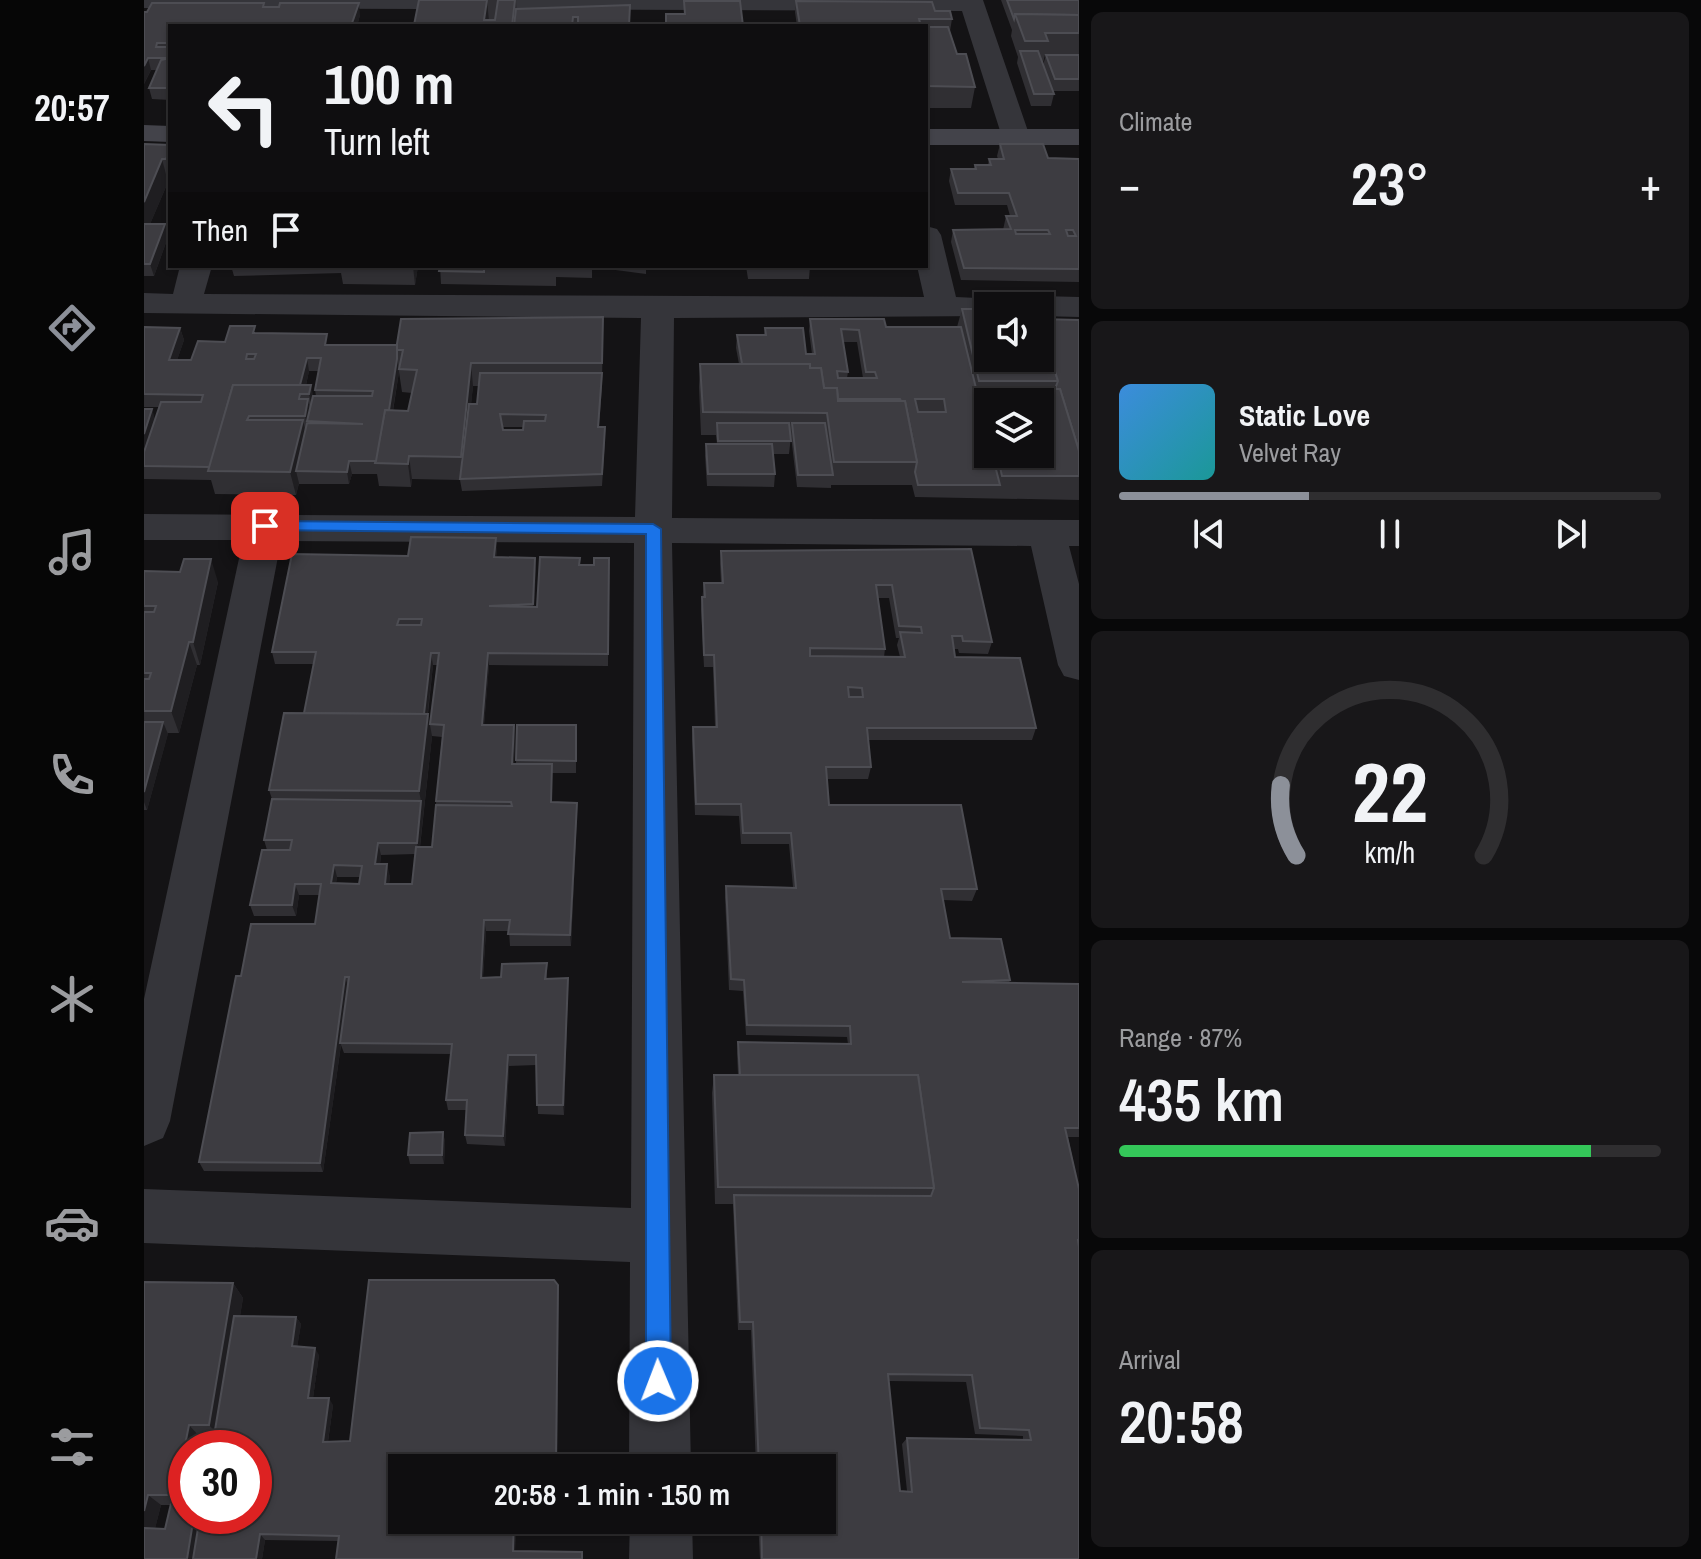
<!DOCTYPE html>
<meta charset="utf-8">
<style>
:root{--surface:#0f0e10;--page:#181719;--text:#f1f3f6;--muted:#9b9c9f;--line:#2f2e30;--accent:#8c9099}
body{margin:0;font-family:"Archivo Narrow",sans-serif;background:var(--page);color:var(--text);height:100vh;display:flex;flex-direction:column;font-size:30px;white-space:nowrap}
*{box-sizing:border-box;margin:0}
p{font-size:26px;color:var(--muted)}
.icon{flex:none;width:44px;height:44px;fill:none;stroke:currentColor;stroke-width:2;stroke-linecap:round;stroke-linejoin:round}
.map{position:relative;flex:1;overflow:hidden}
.details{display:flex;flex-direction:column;gap:12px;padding:12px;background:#080809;width:622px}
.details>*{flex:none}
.banner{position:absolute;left:24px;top:24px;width:760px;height:244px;border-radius:0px;box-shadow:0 2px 6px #0004,0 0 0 2px var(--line);background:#0f0e10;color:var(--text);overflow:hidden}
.controls{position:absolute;left:830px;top:292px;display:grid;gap:16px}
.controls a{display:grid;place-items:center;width:80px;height:80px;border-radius:0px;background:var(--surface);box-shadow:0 2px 6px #0004,0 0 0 2px var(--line);font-size:40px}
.speed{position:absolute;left:24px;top:1430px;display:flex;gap:16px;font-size:40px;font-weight:700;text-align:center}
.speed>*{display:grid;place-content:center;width:104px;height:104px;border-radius:50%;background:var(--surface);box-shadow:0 2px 6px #0004,0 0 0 2px var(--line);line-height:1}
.speed .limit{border:12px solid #d22;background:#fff;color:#111}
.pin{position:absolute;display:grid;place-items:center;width:68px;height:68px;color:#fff;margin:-34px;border-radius:16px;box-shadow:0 4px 12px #0006}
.me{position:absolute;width:88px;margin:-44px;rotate:359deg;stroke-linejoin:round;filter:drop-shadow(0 0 6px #0008)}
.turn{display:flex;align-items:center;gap:28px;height:168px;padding:0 24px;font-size:36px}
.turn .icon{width:104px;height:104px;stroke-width:2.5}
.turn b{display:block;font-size:56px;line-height:68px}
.then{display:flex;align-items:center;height:76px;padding:0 24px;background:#0003;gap:16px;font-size:30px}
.big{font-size:60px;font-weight:600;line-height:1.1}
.details .widget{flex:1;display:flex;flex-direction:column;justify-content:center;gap:12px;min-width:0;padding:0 28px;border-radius:12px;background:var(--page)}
.details .dial{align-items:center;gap:0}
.dial svg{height:208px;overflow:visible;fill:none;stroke:var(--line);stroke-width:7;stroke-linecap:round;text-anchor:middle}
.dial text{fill:var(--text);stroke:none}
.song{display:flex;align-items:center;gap:24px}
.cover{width:96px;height:96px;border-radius:12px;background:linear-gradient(135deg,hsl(210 70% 55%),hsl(180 70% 35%))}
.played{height:8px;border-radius:4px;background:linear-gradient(90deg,var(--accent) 35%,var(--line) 35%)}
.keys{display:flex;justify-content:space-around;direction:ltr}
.heat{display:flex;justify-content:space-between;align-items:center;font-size:44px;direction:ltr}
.charge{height:12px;border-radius:6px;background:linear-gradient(90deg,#34c759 87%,var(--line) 0)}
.trip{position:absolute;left:244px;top:1454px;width:448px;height:80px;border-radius:0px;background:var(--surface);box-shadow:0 2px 6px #0004,0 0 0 2px var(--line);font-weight:600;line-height:80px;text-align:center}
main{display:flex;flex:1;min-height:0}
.tab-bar{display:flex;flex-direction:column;width:144px;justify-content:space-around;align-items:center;background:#060606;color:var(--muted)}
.tab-bar .icon{width:56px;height:56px}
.tab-bar .on{color:var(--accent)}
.tab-bar b{font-size:36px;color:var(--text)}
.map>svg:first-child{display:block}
</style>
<main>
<nav class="tab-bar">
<b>20:57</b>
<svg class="icon on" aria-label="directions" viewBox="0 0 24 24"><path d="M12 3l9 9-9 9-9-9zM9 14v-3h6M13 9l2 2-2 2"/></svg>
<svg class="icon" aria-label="music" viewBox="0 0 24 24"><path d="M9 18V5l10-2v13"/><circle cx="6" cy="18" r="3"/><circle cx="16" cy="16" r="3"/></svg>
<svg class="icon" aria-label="phone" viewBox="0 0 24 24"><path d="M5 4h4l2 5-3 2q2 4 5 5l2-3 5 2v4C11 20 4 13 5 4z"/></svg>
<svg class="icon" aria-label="climate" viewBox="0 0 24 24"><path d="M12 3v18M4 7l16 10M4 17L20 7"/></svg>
<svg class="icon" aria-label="car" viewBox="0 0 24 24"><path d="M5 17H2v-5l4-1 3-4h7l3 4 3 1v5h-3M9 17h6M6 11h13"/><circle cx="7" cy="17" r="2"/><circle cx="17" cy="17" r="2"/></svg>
<svg class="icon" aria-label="filters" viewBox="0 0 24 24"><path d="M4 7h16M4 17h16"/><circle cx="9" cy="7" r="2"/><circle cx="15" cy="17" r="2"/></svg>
</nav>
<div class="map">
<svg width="935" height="1559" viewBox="0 0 935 1559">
<rect width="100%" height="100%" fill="#141315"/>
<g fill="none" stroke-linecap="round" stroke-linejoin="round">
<g fill="#35353a" fill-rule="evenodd">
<path d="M0,0H839L886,137L882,143H862L858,137L818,11L0,8Z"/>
<path d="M782,226L793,229L797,235L812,297L855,299L860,306H844V316L530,318L528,518L935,520V546H925L935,584V680L920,676L914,665L887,546L528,543L547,1468H485L486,1262L0,1243V1189L487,1208L490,543L137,541L26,1121L19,1138L0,1146V999L99,540H0V514L491,517L497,318L0,313V293L29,294L36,266H68L60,294L780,297L773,266H782Z"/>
<path d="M896,296L935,297V317L896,316V306H880L885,299Z"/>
<path d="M486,1520H548L549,1559H485Z"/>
</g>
<g fill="#43434a" fill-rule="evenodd">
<path d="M0,125L26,126V142L0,141Z"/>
<rect x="782" y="129" width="153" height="16"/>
</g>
</g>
<g fill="#302f33" fill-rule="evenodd">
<path d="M275,0H372L373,9L486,5V26H270Z"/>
<path d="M857,0H935V55H901L899,63V65L902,55H935V91H909L910,94L907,106H887L873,63L874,57L867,36L868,30Z"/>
<path d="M652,1L791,11L808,19L806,31H805L813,54L831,87L827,108H782V26H653L651,12Z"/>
<path d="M120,3L121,7L216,15L213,26H26V100L8,99L5,88L13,70H7L0,84V12Z"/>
<path d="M0,144L26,145V182H24L6,224H21L24,237L10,276H0Z"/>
<path d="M856,144L904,158L935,159V282L817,280L807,242L809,230H859L862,216H866L863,205H811L805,181L807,169H830L831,165H844L845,159H854L853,156Z"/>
<path d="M87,266H274L271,285L199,284L197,273L90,276Z"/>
<path d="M296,266H448V278L412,277V286L297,284Z"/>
<path d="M464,266H502V274L464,269Z"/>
<path d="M602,266H666L665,279H604Z"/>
<path d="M818,309L844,358H896L935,320V500L771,497L768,485H687V488L653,487L647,436L645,454H629L631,474L630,487L563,486L561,456L562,444H573L572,435H557L555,387L556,364H595L592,348L593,335H620L621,328L662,354H668L665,331L666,319L742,327H813ZM699,342H713L719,378H703L704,372ZM844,402L896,454H844Z"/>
<path d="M459,317L458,386L455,427L461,440L458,486L318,491L316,480L268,479L267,487L235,486L233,474H208L205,484H155V483L152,495L71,494L67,480L0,479V409L11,419L15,407H0V327L36,328L40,340L33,360H47L81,342L113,333L185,345H253ZM165,371H175L171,390L172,396H169L162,385ZM255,372L258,392L268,393L264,411H249ZM329,386H335L333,404H327ZM359,427H379V430H359Z"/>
<path d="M827,549L848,642L844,654L815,653L814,649H810L811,657L892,728L888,740H724L727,767L724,779H683L685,805L833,889L828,901L799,900L806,938L866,980L865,983L935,984V1137H924L935,1189V1559H616L614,1520H678V1468H612L607,1330H594L589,1204H571L568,1093L570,1075H594L593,1053L594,1042L704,1044L703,1037L602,1035L599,991L585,990L581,897L582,886L649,887L645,844H597L595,816L551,815L548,739L549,727H571L569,667H560L557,609L560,583H577L576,564L577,551ZM734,598H745L752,638H755L753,645L756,657H740L741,649ZM745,1381L822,1382L831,1434L879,1436V1440L763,1438L758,1444L763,1491H756Z"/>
<path d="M353,550L352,557L391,558L390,607H393L436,565H450L465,558L464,666L345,665L340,725L371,737L370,764H372V760L432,725V773H408V802L433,814L427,946H366L365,931H342L339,978L357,977L403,963V978L424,989L420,1115L394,1114L392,1065L365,1066L361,1146L323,1144L321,1135L322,1110H304L302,1100L307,1054L200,1053L197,1045L179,1172L60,1171L55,1162L97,976L171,924L176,895H155L152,916H110L106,905L123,850L120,840L128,799L125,790L160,713L170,664H131L128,652L264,556ZM289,665H293L286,724L284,714ZM288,736L298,737L288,847H276ZM271,854L268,884H245L246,876L236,864L237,855ZM193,877H216L215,884L192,883Z"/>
<path d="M0,571L74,582L56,665H53L35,733H24L3,810H0Z"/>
<path d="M299,1132L301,1142L300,1164H266L264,1155Z"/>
<path d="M0,1282L89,1283L99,1298L96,1316L152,1317L157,1324L153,1347L175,1355L169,1398L189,1405L184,1442L206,1441L414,1285L413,1468H258V1520H372L371,1551L195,1541L121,1540L118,1559H0ZM56,1437H70L110,1516H42V1448H54ZM17,1505H27L21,1529L11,1528Z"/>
</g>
<g fill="#1f1e21">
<path d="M343,0L345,21L340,20Z"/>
<path d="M215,3L216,15L213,26H207Z"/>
<path d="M4,58L7,70L0,84V66Z"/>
<path d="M26,151V173L22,159Z"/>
<path d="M18,159L24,182L1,236L0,232V202Z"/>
<path d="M21,224L24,237L10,276L6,264Z"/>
<path d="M269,266H274L271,285Z"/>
<path d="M36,328L40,340L29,372L25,360Z"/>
<path d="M163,358L165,371L160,394H156L160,416L155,399V390Z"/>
<path d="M253,359L255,372L240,463L236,461Z"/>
<path d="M327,363L329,386L319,480L317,457Z"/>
<path d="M167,385L172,408L170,417L165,394Z"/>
<path d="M164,399L168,421H163L166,433L165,439L161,416Z"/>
<path d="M8,409L12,422L0,459V434Z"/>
<path d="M159,420L164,443L152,471L155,483L152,495L146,472Z"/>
<path d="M265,456L268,479L267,487L264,464Z"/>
<path d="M205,461L208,474L205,484L203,472Z"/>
<path d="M352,538L353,550L351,570L350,557Z"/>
<path d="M391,558L392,570L390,616L389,604Z"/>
<path d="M67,559L74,582L56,665L49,642Z"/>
<path d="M45,642L53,665L35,733L27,711Z"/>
<path d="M287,653L289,665L281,736L279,724Z"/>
<path d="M344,653L345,665L339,737L338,725Z"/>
<path d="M284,714L288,736L275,854L273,843L277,801L275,791Z"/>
<path d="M19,722L24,734L3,810L0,802V792Z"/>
<path d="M370,725L371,737L369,776L368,764Z"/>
<path d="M433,803V814L427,946L426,935Z"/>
<path d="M234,843L237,855L234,876L231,864Z"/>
<path d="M243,864L246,876L244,895L241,884Z"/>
<path d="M190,865L193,877L190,895L187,883Z"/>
<path d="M151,884L155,895L152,916L148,905Z"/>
<path d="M340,920L342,931L338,989L337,978Z"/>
<path d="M201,977L205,988L179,1172L176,1163Z"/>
<path d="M424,978V989L420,1115L419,1105Z"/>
<path d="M364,1055L365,1066L361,1146L359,1136Z"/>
<path d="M299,1132L301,1142L300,1164L298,1155Z"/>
<path d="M89,1283L99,1298L76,1437L65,1425Z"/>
<path d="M414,1285L415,1293L413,1468L412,1462Z"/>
<path d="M152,1317L157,1324L152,1354L148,1346Z"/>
<path d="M171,1348L175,1355L168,1405L164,1398Z"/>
<path d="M185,1398L189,1405L183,1448L179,1442Z"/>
<path d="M45,1425L56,1437L54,1448H42V1476L36,1470Z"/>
<path d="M4,1495L17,1505L9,1537L0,1530V1511Z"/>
<path d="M50,1516H63L56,1559H43Z"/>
<path d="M370,1520H372L371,1556L369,1551Z"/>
<path d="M116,1534L121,1540L118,1559H112Z"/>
</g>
<g fill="#3d3c41" stroke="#4d4d53" stroke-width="2" fill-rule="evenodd">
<path d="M275,0H343L340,20H351L354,0H371L368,26L270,25Z"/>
<path d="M863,0H935V15L871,14L870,19Z"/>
<path d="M540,1H596L599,26H522V14H541Z"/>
<path d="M652,1L788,2L791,11H806L808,19H775L777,26H656Z"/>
<path d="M8,3H120L119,7H135L136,3H215L207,26H112L113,23H109L108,26H26V88H5L17,60L26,58H4L0,66V12H3ZM13,43H26L24,47H12Z"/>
<path d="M486,5L485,26H434V17H429L428,26H370L372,9Z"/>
<path d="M871,14L935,15V33H901L904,41H881Z"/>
<path d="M782,27H804L813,54H822L831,87L782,86Z"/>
<path d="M876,51H894L910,94H890Z"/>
<path d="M902,55H935V79H911Z"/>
<path d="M0,144L26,145V151L22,159H18L0,202Z"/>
<path d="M856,144H899L904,158L935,159V269L820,268L809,230L867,229L862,216H873L865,193H814L807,169H832L831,165H847L845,159H860ZM871,230H904L906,234H872ZM922,230H929L932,236H924Z"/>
<path d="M0,224H21L6,264H0Z"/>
<path d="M296,266H340V272L295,271Z"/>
<path d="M818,309H844V358H896V323L914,381H835Z"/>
<path d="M459,317L458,363H327L317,457L265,456L264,464L231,463L241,410L264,411L273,370L255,369L259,350H252L257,319Z"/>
<path d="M666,319H740L742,327H817L844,437V454H848L856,485H774L771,472L773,462L761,401H757L756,399H694L693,388H680L677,368H666V364H598L593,335H622L621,328H659L662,354H671ZM697,329L715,330L722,372H731L733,378H694L693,371L704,372ZM771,399H800L802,412H774Z"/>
<path d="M896,319L935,320V451L916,389H911L914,381L896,323Z"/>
<path d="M86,326H111L109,333L183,334L181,345H253V359L245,410H241L232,461H205L203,472L152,471L163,423L219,424L163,421L169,396H228L229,391L171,390L177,358H163L156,385H89L66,467L0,466V452L17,402H57L59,395L0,394V327L36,328L25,360H47L54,341L81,342ZM103,354H112L110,359H102Z"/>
<path d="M556,364H666V368H677L680,388H693L694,401H761L773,462H690L683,413L559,412Z"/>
<path d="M336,373H458L454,427H461L458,474L316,479L325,404H333ZM356,414L402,415L401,421H380L379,430H359Z"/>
<path d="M89,385H167L165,394H156L155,399H164L161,416H105L103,420H159L146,472L64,471Z"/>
<path d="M837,389H916L935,451V476H858L853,454H896V402H844V417Z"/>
<path d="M0,409H8L0,434Z"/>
<path d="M573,423H645L647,441H574Z"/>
<path d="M648,423H681L689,475H654Z"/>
<path d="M562,444H628L631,474H564Z"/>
<path d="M267,537L352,538L350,557L391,558L389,604L345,606L393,607L396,557L436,558L435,565H450V558H465L464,654L344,653L338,725H370L368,764H408L407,802L433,803L426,935L364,934L366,920H340L337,978L357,977L358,964L403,963L401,979L424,978L419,1105H393L392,1055H364L359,1136L321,1135L323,1100H302L308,1044L196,1043L205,977H201L176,1163L55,1162L92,976H97L107,924H171L177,884H151L148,905H106L118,850H146L148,840H120L128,799L277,801L273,843H234L231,864H243L241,884H268L272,847H288L292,805L368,806L367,802L292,801L300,725L286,724L295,653H287L280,714L160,713L172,652H128L148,554L264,556ZM255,619H278L277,625H253ZM190,865L218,866L215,884L187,883Z"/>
<path d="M827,549L848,642L819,641L818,636H808L811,657L876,658L892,728H723L727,767H682L685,805H817L833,889H797L806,938L857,939L866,980L818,982L935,984V1128H921L935,1189V1240H934L935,1247V1559H618L617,1520H678V1468H615L609,1322H596L590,1195L787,1196L790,1188L774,1075H596L594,1042L707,1044L706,1026L603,1025L600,980L587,979L582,886L652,888L647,833H599L597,804H552L549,727H573L570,655H560L558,597H561L560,583H579L577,551ZM732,585H748L755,626L777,627L778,633L756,632L761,657L666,656V648L741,649ZM704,687L718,688L719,697H705ZM744,1374L828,1375L836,1428L885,1430L887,1440L763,1438L768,1492L756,1491Z"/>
<path d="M40,559H67L49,642H45L27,711H0V679H5L7,673H0V612H10L12,606H0V571L36,572Z"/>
<path d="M140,713L284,714L275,791L125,790Z"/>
<path d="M0,722H19L0,792Z"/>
<path d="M373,725H432V761L372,760Z"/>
<path d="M570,1075H774L790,1188L574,1187Z"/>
<path d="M299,1132L298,1155H264L266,1133Z"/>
<path d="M225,1280H410L414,1285L412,1462H372V1468H258V1520H370L369,1551L438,1552V1559H192L195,1536L116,1534L112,1559H49L56,1516H110V1448H68L90,1316L152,1317L148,1346L171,1348L164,1398H185L179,1442L206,1441Z"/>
<path d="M0,1282L89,1283L65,1425H45L36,1470L42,1471V1516H50L43,1559H0V1528L21,1529L29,1495H4L0,1511Z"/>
</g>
<path fill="#1a73e8" stroke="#114b97" stroke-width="2" d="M121,521L509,524L517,529L527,1381L523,1390L514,1393L506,1390L502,1381V534L116,530V522Z"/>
</svg>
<div class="controls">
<a><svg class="icon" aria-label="sound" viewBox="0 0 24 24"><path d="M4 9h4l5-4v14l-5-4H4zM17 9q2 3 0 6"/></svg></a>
<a><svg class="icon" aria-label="layers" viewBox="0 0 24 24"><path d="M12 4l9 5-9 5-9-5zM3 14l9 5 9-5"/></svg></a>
</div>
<div class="speed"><div class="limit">30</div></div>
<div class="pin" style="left:121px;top:526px;background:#d93025"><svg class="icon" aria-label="arrive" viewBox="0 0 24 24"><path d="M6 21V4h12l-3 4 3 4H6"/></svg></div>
<svg class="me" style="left:514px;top:1381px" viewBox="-20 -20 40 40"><circle r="17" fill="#1a73e8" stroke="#fff" stroke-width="3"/><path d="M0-11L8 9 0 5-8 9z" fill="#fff"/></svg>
<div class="trip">20:58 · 1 min · 150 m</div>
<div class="banner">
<div class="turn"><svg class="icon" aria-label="left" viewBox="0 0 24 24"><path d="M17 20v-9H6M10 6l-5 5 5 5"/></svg><div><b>100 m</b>Turn left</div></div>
<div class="then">Then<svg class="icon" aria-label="arrive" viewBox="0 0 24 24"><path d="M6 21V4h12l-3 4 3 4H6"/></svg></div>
</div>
</div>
<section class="details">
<div class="widget"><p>Climate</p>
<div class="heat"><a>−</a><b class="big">23°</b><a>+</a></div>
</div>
<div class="widget">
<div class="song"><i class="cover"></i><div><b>Static Love</b><p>Velvet Ray</p></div></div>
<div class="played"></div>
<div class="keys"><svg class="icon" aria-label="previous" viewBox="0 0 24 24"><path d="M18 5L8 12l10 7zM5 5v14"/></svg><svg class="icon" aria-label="pause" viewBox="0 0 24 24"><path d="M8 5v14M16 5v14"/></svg><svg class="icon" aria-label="next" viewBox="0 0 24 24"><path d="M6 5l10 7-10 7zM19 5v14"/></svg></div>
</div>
<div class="widget dial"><svg viewBox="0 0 100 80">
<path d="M14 69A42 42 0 1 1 86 69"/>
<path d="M14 69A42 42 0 0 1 8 42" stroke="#8c9099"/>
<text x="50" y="56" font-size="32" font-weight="700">22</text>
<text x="50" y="72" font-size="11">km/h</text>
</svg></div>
<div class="widget"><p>Range · 87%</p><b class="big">435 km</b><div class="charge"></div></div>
<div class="widget"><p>Arrival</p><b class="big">20:58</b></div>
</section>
</main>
